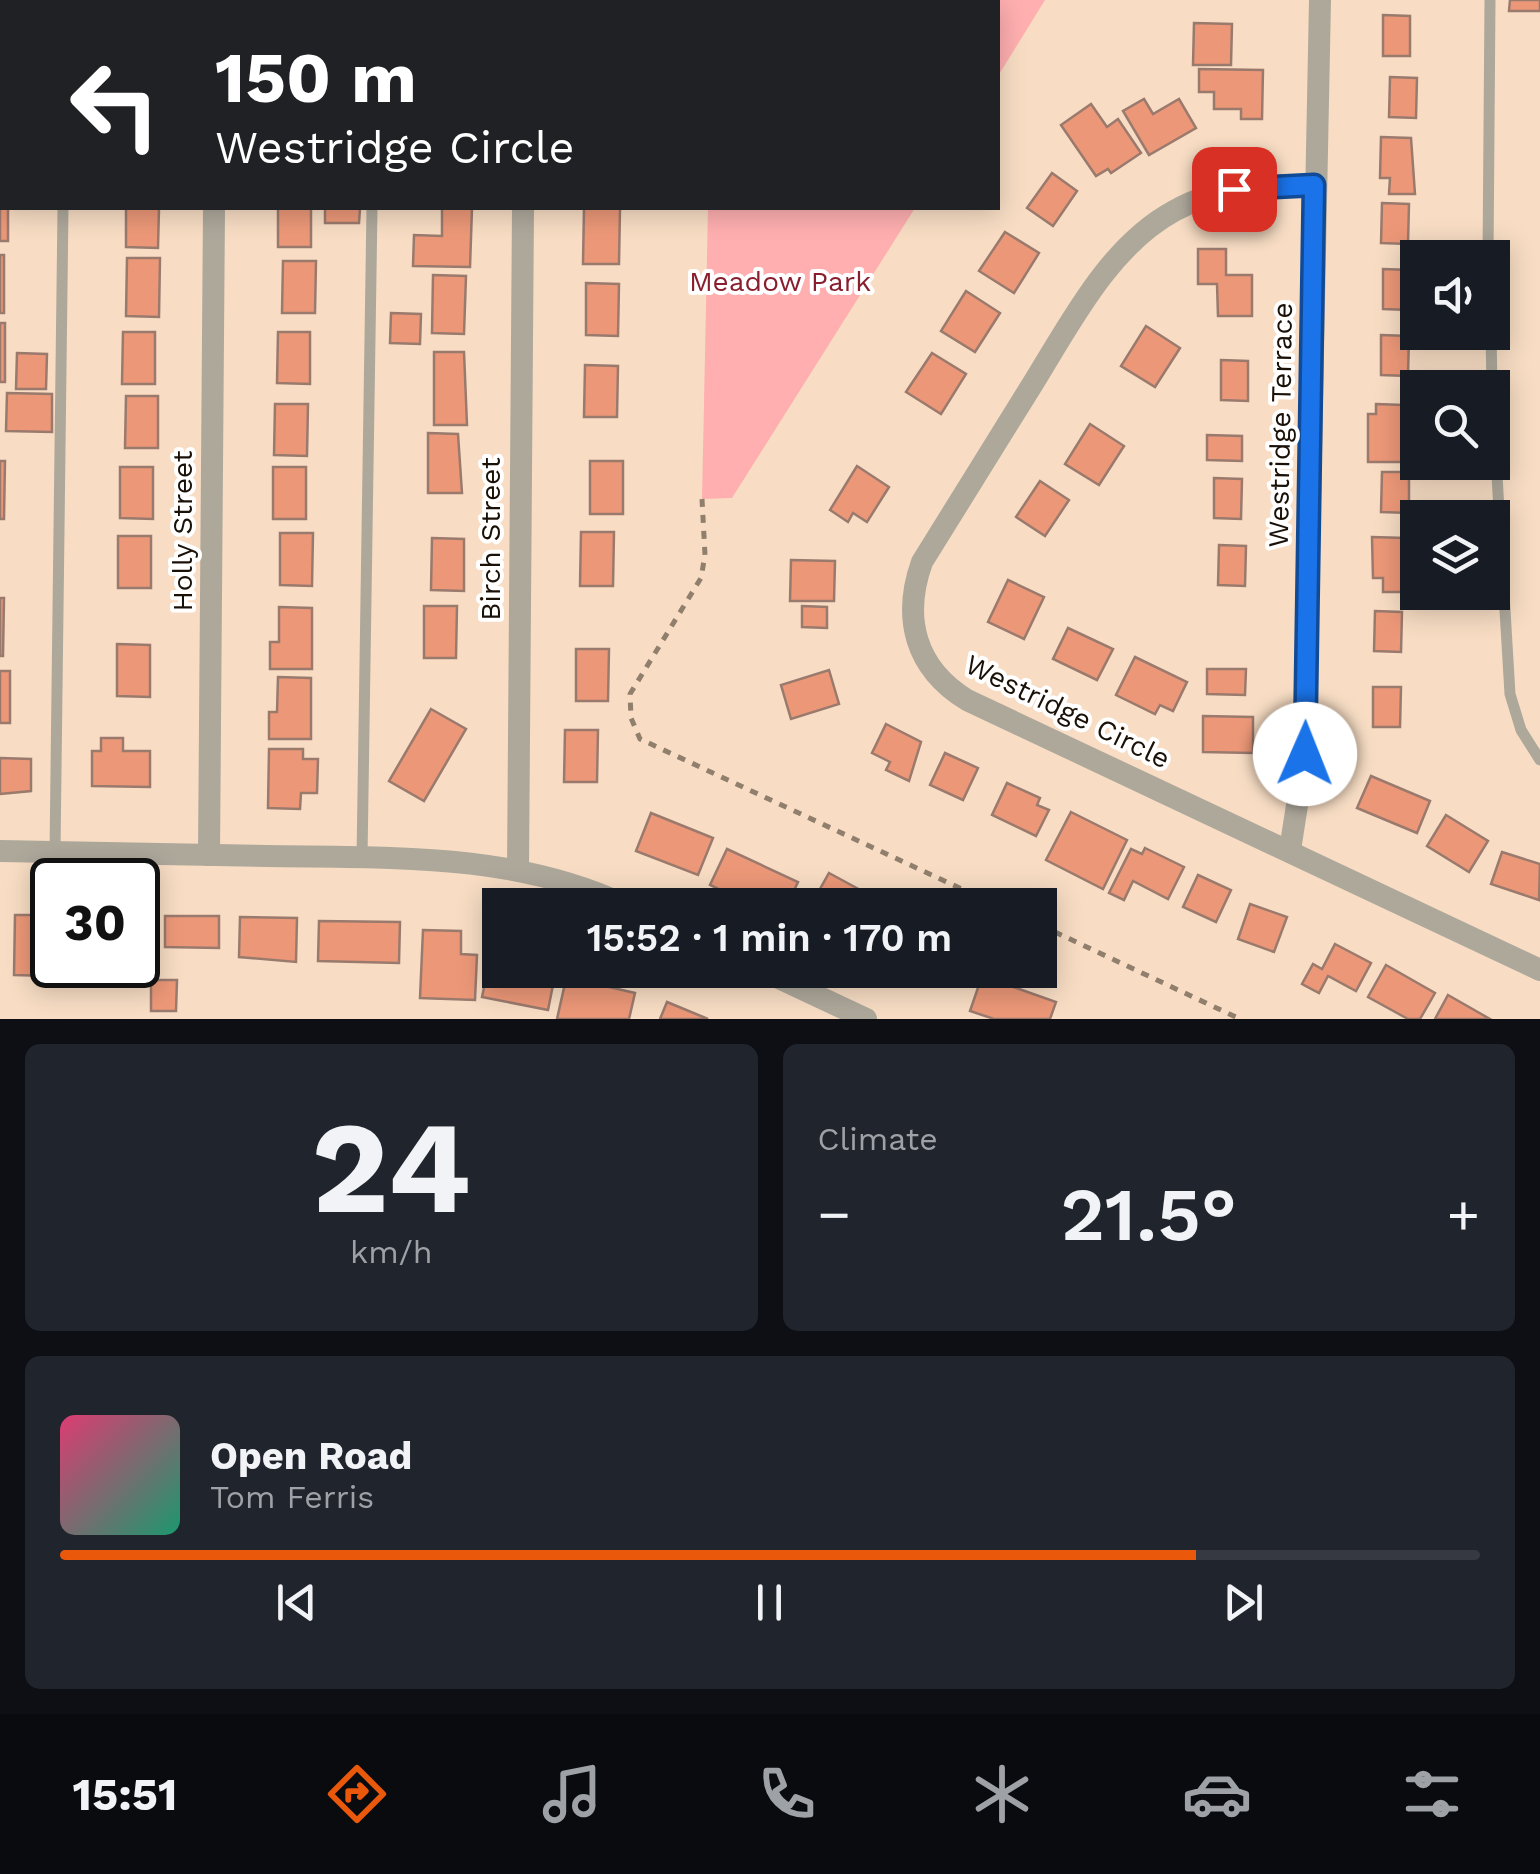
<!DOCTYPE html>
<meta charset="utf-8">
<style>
:root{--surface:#171b24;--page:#20242c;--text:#f1f3f6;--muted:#9ea1a6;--line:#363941;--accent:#ea580c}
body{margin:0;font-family:"Work Sans",sans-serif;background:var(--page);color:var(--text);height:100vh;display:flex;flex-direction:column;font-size:38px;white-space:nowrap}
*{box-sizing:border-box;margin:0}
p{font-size:32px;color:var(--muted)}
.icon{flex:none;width:55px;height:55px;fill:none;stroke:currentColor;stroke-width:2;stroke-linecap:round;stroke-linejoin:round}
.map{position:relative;height:1019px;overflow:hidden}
.details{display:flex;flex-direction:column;gap:25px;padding:25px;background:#0d0f14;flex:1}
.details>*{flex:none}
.banner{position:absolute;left:0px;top:0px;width:1000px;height:210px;box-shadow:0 5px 25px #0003;background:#202124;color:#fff;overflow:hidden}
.tools{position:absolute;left:1400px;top:240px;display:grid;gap:20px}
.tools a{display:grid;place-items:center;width:110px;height:110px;border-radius:0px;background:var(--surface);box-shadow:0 5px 25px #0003;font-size:50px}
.speed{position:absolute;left:30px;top:858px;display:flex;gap:20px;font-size:50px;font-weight:700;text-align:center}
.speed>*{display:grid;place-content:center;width:130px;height:130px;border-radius:50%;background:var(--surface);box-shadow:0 5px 25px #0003;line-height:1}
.speed .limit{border:5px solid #111;border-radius:15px;background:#fff;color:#111}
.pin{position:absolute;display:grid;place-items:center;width:85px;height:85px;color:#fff;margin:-42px;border-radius:20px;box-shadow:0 5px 15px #0006}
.me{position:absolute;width:110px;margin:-55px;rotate:1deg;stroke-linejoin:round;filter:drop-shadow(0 0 8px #0008)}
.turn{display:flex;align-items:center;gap:35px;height:210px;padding:0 50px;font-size:45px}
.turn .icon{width:130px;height:130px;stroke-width:2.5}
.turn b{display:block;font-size:70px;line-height:85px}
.big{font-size:75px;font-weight:600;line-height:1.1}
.details .tile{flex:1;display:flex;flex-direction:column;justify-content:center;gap:15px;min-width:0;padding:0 35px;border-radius:15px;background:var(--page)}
.details .dial{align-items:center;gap:0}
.dial b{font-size:130px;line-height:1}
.song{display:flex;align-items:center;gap:30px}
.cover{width:120px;height:120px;border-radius:15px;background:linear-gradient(135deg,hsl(340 70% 55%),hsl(160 70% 35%))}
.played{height:10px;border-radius:5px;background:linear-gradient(90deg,var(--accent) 80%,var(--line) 80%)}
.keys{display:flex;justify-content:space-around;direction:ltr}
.heat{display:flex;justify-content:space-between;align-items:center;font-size:55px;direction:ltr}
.details .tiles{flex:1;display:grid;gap:25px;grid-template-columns:1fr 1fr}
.tile:last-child{grid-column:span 2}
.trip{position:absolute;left:482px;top:888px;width:575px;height:100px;border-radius:0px;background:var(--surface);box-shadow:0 5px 25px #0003;font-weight:600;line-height:100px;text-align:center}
.tabs{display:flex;height:160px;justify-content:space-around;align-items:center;background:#090b0e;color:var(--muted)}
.tabs .icon{width:70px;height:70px}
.tabs .active{color:var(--accent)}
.tabs b{font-size:45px;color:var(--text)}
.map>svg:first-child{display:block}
</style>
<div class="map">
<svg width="1540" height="1019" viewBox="0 0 1540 1019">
<rect width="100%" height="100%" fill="#f8ddc4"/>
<g fill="#ffafb0">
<path d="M712,0H1045L998,76V2Z"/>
<path d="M708,208H915L732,498L702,499Z"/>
</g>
<g fill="#ec9878" stroke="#9b7a6e" stroke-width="2.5">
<path d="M1510,0H1540V11H1509Z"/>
<path d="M1383,15L1410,16V56H1383Z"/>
<path d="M1194,23L1232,24L1231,65H1193Z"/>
<path d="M1199,69L1263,70L1262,119H1241V109H1214V92H1199Z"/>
<path d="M1390,77L1417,78L1416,118L1389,117Z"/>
<path d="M1144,99L1153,114L1179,99L1196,128L1149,155L1123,111Z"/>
<path d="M1091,104L1107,127L1118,119L1141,153L1111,173L1108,169L1096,176L1061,125Z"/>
<path d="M1381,137L1411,138L1415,194H1389L1390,178H1380Z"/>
<path d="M1052,173L1077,191L1053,226L1027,208Z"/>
<path d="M0,183L2,208H8V241H0Z"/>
<path d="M1382,203L1409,204L1408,244L1381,243Z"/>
<path d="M126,208H159L158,248L126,247Z"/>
<rect x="278" y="208" width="33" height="39"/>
<path d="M325,208H360L359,223H325Z"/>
<path d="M442,208H472L470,267L413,266L414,235L442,236Z"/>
<path d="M584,208H620L619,264H583Z"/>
<path d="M1005,232L1039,253L1014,293L979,271Z"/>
<path d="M1198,249H1226V275H1252V316H1218L1217,284H1198Z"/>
<rect x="0" y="255" width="4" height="58"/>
<path d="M127,258H160L159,317L126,316Z"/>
<path d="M283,261H316L315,313H282Z"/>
<path d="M1383,269L1410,270V310L1383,309Z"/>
<path d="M433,275L466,276L464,334L432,333Z"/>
<path d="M586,283L619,284L618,336L586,335Z"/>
<path d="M966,291L1000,313L975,352L941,331Z"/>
<path d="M1408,311H1418V331H1407Z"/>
<path d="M391,313L421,314L420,344L390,343Z"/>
<rect x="0" y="323" width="5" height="59"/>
<path d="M1146,326L1180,348L1155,387L1121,366Z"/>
<path d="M123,332H155V384H122Z"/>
<path d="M278,332H310V384L277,383Z"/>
<path d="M1381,335L1409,336L1408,376L1381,375Z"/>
<path d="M434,352H464L467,425H434Z"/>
<path d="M17,353L47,354L46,389H16Z"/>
<path d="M932,353L966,374L941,414L906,392Z"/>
<path d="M1221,360L1248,361V401L1221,400Z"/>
<path d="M585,365L618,366L617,417H584Z"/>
<path d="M7,393L52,394V432L6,431Z"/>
<path d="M126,396H158V448H125Z"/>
<path d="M275,404H308L307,456L274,455Z"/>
<path d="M1376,404L1403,405L1402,462H1368V414H1376Z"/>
<path d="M1090,424L1124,446L1099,485L1065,464Z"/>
<path d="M428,433L458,434L462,493H428Z"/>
<path d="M1207,435L1242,436V461L1207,460Z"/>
<path d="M0,461H5L4,519H0Z"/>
<rect x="590" y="461" width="33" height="53"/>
<path d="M857,466L889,487L867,522L853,513L848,522L830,510Z"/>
<path d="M120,467H153V519L120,518Z"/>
<rect x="273" y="467" width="33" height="52"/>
<path d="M1382,472H1409V513L1381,512Z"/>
<path d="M1214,478L1242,479L1241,519L1214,518Z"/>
<path d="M1040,481L1069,500L1045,536L1016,517Z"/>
<path d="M581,532H614L613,586H580Z"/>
<path d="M280,533H313L312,586L280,585Z"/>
<rect x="118" y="536" width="33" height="52"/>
<path d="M1372,537L1405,538V592H1383V578H1373Z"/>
<path d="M432,538L464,539V591L431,590Z"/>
<path d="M1219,545L1246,546L1245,586L1218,585Z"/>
<path d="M791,560L835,561L834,601H790Z"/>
<path d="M1008,580L1044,597L1024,639L988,622Z"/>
<path d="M0,598H4L3,656H0Z"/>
<path d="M424,606H457L456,658H424Z"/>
<path d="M802,606L827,607V628L802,627Z"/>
<path d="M279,607L312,608V669H270V642H279Z"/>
<path d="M1375,611L1402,612L1401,652L1374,651Z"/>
<path d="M1068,628L1113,649L1097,680L1053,659Z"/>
<path d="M117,644L150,645V697L117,696Z"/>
<path d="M576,649H609L608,701H576Z"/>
<path d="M1135,657L1187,682L1173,711L1160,705L1155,714L1116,695Z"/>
<path d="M1207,669H1246L1245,695L1207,694Z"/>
<path d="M829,670L839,704L791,719L781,685Z"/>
<rect x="0" y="671" width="10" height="52"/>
<path d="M278,677L311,678V739H269V712H277Z"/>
<path d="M1373,687H1401L1400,727H1373Z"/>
<path d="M431,709L466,729L424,801L389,781Z"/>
<path d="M1203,716L1253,717V753L1203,752Z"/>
<path d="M886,724L921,742L909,781L886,770L890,762L872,753Z"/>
<path d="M565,730H598L597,782H564Z"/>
<path d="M101,738H123V751H150V787L92,786V751H101Z"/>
<path d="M269,749H303V759H318L317,793H301L300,809L268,808Z"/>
<path d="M945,753L978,768L963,800L930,785Z"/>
<path d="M0,758L31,759V791L0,794Z"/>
<path d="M1371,776L1430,801L1417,833L1357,808Z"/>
<path d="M1007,783L1040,798L1037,805L1049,810L1036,836L992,815Z"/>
<path d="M1071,812L1127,840L1103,889L1046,860Z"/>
<path d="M651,813L713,838L698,875L636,851Z"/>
<path d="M1446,815L1488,841L1469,872L1427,846Z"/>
<path d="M1145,848L1184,867L1168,899L1133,881L1124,900L1109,893L1131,849L1142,854Z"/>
<path d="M727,849L798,882L787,905H752L710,885Z"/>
<path d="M1502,852L1540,864L1539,900L1491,884Z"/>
<path d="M829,873L888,905H811Z"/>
<path d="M1198,875L1231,890L1216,922L1183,907Z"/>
<path d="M1250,904L1287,917L1274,952L1238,939Z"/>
<path d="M15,915H51L49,976L14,975Z"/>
<path d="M165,916H219V948L165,947Z"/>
<path d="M240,917L297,918L296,962L239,957Z"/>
<path d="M319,921L400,922L399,963L318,961Z"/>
<path d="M139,927L137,985L84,983L85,968L65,967L138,965Z"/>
<path d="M423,930L461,931V954L477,955L475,1000L420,998Z"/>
<path d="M495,936L500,937V970H556L548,1010L482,997Z"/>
<path d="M1335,944L1371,963L1356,991L1328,976L1319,993L1302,984L1313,964L1322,969Z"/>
<path d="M1386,965L1435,993L1420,1019H1408L1368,997Z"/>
<path d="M568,970H595L592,983L635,993L629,1019H557Z"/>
<path d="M900,970H927L920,982Z"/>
<path d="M982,976L1056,1002L1050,1019H994L970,1011Z"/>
<path d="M151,980H177L176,1011H151Z"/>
<path d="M1448,995L1490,1019H1435Z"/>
<path d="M667,1002L708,1019H660Z"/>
</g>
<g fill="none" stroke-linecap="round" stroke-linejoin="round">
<g stroke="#917f6d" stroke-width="5" stroke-dasharray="8 8" stroke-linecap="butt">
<path d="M702,499L705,555L701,578L630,694L631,718L640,739L996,905"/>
<path d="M1040,925L1240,1019"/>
</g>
<g stroke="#aea89b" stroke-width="11">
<path d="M1488,258L1490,0"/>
<path d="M1491,332L1492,388"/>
<path d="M1492,392L1510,694L1521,730L1540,760"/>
<path d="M55,852L63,208"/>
<path d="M362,858L372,208"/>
</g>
<g stroke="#aea89b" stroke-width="22">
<path d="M526,2V0"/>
<path d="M0,75H2"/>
<path d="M1314,185C1265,185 1218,186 1174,211C1106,248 1067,330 1027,393C992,449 957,506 922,562C902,618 915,668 967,700L1540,970"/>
<path d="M1290,850L1305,754L1320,0"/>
<path d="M0,851C89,852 177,855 266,856C387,858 513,852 625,905"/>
<path d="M209,855L214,208"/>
<path d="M518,870L523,208"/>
<path d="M762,970L866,1019"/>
</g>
</g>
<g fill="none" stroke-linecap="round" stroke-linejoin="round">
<defs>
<path id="route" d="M1234,189L1314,185L1305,754"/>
</defs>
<use href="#route" stroke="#114b97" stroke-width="25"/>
<use href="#route" stroke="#1a73e8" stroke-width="18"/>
</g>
<g text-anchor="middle" stroke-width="8" stroke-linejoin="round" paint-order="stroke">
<g font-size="28" fill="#891f2e" stroke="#fff">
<text x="780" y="291">Meadow Park</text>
</g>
<g font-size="28" fill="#191007" stroke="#fff">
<text transform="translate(1280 425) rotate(-89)" y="10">Westridge Terrace</text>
<text transform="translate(182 531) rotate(-90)" y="10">Holly Street</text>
<text transform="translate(490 539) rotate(-90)" y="10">Birch Street</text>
<text transform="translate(1068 711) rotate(26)" y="10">Westridge Circle</text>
</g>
</g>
</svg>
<div class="tools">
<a><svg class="icon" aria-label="sound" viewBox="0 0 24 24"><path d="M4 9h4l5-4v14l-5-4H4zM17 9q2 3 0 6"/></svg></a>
<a><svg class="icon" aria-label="search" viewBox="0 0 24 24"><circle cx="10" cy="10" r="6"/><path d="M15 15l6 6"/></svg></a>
<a><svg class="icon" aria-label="layers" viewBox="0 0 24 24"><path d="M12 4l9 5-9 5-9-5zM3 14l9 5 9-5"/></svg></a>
</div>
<div class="speed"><div class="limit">30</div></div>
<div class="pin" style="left:1234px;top:189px;background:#d93025"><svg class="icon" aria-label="arrive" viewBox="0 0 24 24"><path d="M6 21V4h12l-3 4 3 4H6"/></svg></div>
<svg class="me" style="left:1305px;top:754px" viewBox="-20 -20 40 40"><circle r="19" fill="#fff"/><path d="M0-13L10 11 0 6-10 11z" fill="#1a73e8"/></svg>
<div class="trip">15:52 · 1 min · 170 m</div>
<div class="banner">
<div class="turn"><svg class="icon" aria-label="left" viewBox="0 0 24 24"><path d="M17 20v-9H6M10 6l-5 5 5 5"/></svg><div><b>150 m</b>Westridge Circle</div></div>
</div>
</div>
<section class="details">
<div class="tiles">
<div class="tile dial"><b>24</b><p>km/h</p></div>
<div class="tile"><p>Climate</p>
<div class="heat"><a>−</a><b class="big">21.5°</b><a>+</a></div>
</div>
<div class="tile">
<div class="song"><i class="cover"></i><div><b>Open Road</b><p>Tom Ferris</p></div></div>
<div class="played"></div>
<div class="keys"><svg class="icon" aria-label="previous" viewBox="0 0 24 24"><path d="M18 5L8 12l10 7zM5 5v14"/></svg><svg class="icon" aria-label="pause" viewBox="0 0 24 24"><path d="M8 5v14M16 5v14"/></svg><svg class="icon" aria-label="next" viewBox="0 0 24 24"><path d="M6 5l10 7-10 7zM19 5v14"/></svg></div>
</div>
</div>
</section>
<nav class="tabs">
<b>15:51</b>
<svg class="icon active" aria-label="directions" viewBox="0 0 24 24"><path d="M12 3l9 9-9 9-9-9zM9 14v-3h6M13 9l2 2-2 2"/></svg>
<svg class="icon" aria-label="music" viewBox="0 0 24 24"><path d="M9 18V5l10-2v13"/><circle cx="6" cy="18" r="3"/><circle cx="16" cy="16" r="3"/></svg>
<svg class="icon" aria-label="phone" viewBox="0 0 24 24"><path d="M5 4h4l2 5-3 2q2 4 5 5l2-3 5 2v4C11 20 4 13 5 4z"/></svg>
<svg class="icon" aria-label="climate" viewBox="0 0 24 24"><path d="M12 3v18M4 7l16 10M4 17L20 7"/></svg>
<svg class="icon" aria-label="car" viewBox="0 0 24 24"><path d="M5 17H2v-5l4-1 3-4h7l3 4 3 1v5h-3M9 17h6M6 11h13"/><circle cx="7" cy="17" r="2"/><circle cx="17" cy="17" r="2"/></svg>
<svg class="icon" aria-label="filters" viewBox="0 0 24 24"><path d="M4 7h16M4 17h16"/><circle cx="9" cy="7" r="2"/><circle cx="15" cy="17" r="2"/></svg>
</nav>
